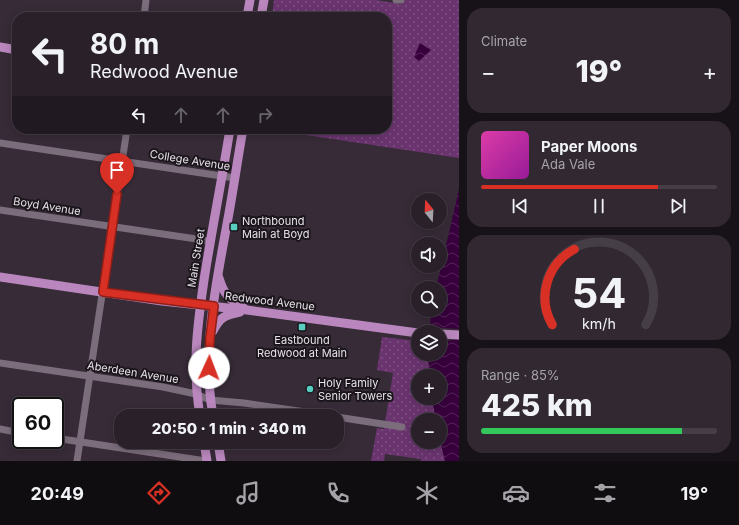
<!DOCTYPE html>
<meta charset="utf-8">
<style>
:root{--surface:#29202a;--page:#312832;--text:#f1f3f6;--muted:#a5a3a8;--line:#453e47;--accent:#d93025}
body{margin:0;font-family:Inter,sans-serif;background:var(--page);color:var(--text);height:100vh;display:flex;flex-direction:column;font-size:15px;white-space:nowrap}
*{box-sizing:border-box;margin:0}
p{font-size:13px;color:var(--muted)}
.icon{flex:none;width:22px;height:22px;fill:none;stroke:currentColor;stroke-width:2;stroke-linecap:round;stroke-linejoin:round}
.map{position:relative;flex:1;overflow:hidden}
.sheet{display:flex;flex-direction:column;gap:8px;padding:8px;background:#171217;width:280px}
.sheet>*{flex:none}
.hud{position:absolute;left:12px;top:12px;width:380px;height:122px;border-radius:16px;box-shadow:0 2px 10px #0003,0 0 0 1px var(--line);background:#29202a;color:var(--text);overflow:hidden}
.needle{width:26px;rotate:342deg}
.controls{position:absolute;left:411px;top:193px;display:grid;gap:8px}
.controls a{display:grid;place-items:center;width:36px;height:36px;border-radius:50%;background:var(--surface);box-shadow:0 2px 10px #0003,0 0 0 1px var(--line);font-size:20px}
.speed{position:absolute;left:12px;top:397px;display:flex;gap:8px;font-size:20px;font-weight:700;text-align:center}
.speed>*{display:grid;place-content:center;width:52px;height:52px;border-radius:50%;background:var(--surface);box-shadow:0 2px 10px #0003,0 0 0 1px var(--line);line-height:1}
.speed .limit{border:2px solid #111;border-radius:6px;background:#fff;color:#111}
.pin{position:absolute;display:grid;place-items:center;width:34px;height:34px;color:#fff;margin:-41px -17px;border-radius:50% 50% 50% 0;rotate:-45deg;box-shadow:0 0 4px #0007}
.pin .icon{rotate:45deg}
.me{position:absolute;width:44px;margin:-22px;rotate:2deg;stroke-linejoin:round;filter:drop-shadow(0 0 3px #0008)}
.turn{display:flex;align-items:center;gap:14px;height:84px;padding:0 12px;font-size:18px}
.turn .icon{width:52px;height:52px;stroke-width:2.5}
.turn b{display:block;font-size:28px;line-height:34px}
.lanes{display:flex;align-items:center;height:38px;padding:0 12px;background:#0003;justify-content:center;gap:20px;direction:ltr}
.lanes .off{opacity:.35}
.big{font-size:30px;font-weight:800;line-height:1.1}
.sheet .widget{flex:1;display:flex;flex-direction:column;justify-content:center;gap:6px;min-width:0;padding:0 14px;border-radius:16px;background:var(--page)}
.sheet .dial{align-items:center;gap:0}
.dial svg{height:104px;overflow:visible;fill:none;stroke:var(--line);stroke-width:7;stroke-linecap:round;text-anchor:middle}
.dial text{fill:var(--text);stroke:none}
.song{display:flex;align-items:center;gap:12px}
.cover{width:48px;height:48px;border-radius:6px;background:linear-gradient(135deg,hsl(320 70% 55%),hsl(300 70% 35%))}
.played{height:4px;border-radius:2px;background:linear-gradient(90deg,var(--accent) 75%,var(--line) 75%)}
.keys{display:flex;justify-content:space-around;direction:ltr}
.heat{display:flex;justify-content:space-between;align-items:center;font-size:22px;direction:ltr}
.charge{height:6px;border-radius:3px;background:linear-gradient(90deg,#34c759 85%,var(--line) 0)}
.trip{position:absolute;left:114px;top:409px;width:230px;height:40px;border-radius:16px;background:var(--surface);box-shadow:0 2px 10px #0003,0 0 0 1px var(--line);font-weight:800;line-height:40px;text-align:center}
.tab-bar{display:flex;height:64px;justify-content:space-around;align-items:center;background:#100d11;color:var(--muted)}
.tab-bar .icon{width:28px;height:28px}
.tab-bar .active{color:var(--accent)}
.tab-bar b{font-size:18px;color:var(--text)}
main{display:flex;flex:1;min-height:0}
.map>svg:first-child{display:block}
</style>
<main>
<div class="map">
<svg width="459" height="461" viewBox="0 0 459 461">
<defs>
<pattern id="park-dots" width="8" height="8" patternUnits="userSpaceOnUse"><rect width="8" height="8" fill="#6a346f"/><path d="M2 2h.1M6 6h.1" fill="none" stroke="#7f5184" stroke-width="1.8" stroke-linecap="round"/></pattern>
<pattern id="water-waves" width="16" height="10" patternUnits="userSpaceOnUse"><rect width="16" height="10" fill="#38003d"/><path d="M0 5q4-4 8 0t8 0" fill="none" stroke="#552559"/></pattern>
</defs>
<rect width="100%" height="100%" fill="#372b38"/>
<g fill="url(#park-dots)">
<path d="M274,0H376L401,4L405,0H459V158L266,129H387V17H272Z"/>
<path d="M382,337L418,341V354H425L429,364L430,376H418V398H432L436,420H418V442H440V440L445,461H421V459L385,454L384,461H371L377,428L384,429L393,373L377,370Z"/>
</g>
<g fill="url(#water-waves)">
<path d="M420,43L431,50L419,61L414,57Z"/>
<path d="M459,189V461H445L440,440V420H436L432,398H440V376H430L429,364L425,355L440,354V332H430L431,310H440V288H434L438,280Z"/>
</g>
<path fill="#372b38" d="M429,327L459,329V340H451L449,341L440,339V332H428Z"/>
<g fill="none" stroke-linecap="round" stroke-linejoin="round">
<g stroke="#7b6d7c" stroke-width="7">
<path d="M396,0H401"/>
<path d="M144,17L146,0"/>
<path d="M0,143L235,178"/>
<path d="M0,210L210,241"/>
<path d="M0,363L163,387L196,394L210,400L244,403L333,416"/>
<path d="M337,417L402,427"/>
<path d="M0,429L21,433"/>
<path d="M55,438L206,461"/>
<path d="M77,461L127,129"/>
</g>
<g stroke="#b987bd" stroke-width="9">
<path d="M247,17L250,0"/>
<path d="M261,17L264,0"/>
<path d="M0,47L17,50"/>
<path d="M0,277L162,301L247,310L418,333"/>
<path d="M219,278C224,295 229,299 244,308"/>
<path d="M213,331C220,317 225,315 240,312"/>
<path d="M440,334L459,335"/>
<path d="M200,416C192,367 197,328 204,280C212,229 222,179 230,129"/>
<path d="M213,416C201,348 217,280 229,213C234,185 238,157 243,129"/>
<path d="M204,442L207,461"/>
<path d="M218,442L221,461"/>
</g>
</g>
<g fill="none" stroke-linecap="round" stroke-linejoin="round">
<defs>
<path id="route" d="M117,194L103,292L214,306L210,338L209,368"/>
</defs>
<use href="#route" stroke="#8d1f18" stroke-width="10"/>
<use href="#route" stroke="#d93025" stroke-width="7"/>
</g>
<g fill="#58cec0" stroke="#1b161c" stroke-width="1.5">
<rect x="230" y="223" width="8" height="8" rx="2"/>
<rect x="298" y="323" width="8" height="8" rx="2"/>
<circle cx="310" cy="389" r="4"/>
</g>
<g text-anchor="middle" stroke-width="4" stroke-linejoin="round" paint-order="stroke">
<g font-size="11" fill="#e8e0e9" stroke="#1b161c">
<text transform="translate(190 160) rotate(9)" y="4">College Avenue</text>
<text transform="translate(47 206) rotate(9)" y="4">Boyd Avenue</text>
<text transform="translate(196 258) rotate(-81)" y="4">Main Street</text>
<text transform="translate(270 301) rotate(7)" y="4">Redwood Avenue</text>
<text transform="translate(133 372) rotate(9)" y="4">Aberdeen Avenue</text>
</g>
<g font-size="11" fill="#e8e0e9" stroke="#1b161c" text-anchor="start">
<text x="242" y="225">Northbound<tspan x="242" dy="13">Main at Boyd</tspan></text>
<text x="302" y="344" text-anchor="middle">Eastbound<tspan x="302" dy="13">Redwood at Main</tspan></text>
<text x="318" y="387">Holy Family<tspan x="318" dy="13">Senior Towers</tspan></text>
</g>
</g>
</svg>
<div class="controls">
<a><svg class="needle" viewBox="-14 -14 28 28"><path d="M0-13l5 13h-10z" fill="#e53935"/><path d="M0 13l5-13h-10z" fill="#a5a3a8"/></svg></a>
<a><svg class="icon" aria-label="sound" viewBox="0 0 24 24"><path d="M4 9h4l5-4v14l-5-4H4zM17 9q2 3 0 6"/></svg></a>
<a><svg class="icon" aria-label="search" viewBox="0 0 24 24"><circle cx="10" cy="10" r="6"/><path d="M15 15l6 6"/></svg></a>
<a><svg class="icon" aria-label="layers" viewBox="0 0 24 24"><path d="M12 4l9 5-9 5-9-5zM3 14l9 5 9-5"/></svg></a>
<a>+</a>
<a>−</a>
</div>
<div class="speed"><div class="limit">60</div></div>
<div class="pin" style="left:117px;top:194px;background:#d93025"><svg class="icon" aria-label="arrive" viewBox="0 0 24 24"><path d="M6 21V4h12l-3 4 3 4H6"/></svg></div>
<svg class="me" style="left:209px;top:368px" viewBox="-20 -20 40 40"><circle r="19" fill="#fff"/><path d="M0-13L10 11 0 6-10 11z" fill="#d93025"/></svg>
<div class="trip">20:50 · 1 min · 340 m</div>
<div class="hud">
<div class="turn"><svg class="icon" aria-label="left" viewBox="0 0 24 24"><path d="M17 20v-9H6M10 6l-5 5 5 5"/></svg><div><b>80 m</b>Redwood Avenue</div></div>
<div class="lanes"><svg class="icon" aria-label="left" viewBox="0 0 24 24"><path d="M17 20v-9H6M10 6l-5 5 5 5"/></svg><svg class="icon off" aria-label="ahead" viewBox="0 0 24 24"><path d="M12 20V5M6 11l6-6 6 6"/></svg><svg class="icon off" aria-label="ahead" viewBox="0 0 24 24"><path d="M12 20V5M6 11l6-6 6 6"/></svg><svg class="icon off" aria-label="right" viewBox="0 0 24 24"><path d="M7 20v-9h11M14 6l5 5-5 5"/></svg></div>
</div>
</div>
<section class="sheet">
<div class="widget"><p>Climate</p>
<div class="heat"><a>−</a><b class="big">19°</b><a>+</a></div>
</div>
<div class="widget">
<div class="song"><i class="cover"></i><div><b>Paper Moons</b><p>Ada Vale</p></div></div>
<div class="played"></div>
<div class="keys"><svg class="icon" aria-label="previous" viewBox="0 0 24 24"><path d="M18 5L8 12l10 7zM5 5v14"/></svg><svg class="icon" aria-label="pause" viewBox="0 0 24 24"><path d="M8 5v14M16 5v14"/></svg><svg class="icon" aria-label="next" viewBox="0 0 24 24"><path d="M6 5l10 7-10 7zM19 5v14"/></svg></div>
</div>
<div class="widget dial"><svg viewBox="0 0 100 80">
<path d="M14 69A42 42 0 1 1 86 69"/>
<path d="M14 69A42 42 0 0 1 31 11" stroke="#d93025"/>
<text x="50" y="56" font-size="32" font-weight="700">54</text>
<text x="50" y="72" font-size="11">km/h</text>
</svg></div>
<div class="widget"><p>Range · 85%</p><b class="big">425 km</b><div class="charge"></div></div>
</section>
</main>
<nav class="tab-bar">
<b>20:49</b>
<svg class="icon active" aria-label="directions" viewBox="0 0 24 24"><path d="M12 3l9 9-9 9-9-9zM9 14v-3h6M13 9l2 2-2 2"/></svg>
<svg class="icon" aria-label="music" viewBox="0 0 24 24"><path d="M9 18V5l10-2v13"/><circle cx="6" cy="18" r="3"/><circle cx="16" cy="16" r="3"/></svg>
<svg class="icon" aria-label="phone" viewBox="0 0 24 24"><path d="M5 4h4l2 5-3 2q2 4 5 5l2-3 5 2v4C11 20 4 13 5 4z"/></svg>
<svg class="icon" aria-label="climate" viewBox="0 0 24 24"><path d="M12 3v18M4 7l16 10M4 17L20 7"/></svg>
<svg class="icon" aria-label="car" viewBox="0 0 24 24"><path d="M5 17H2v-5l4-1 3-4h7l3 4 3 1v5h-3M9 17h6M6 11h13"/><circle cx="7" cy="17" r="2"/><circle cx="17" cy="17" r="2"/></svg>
<svg class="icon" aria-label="filters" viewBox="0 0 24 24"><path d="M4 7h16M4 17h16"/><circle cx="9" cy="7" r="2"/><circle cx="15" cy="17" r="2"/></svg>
<b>19°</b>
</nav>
